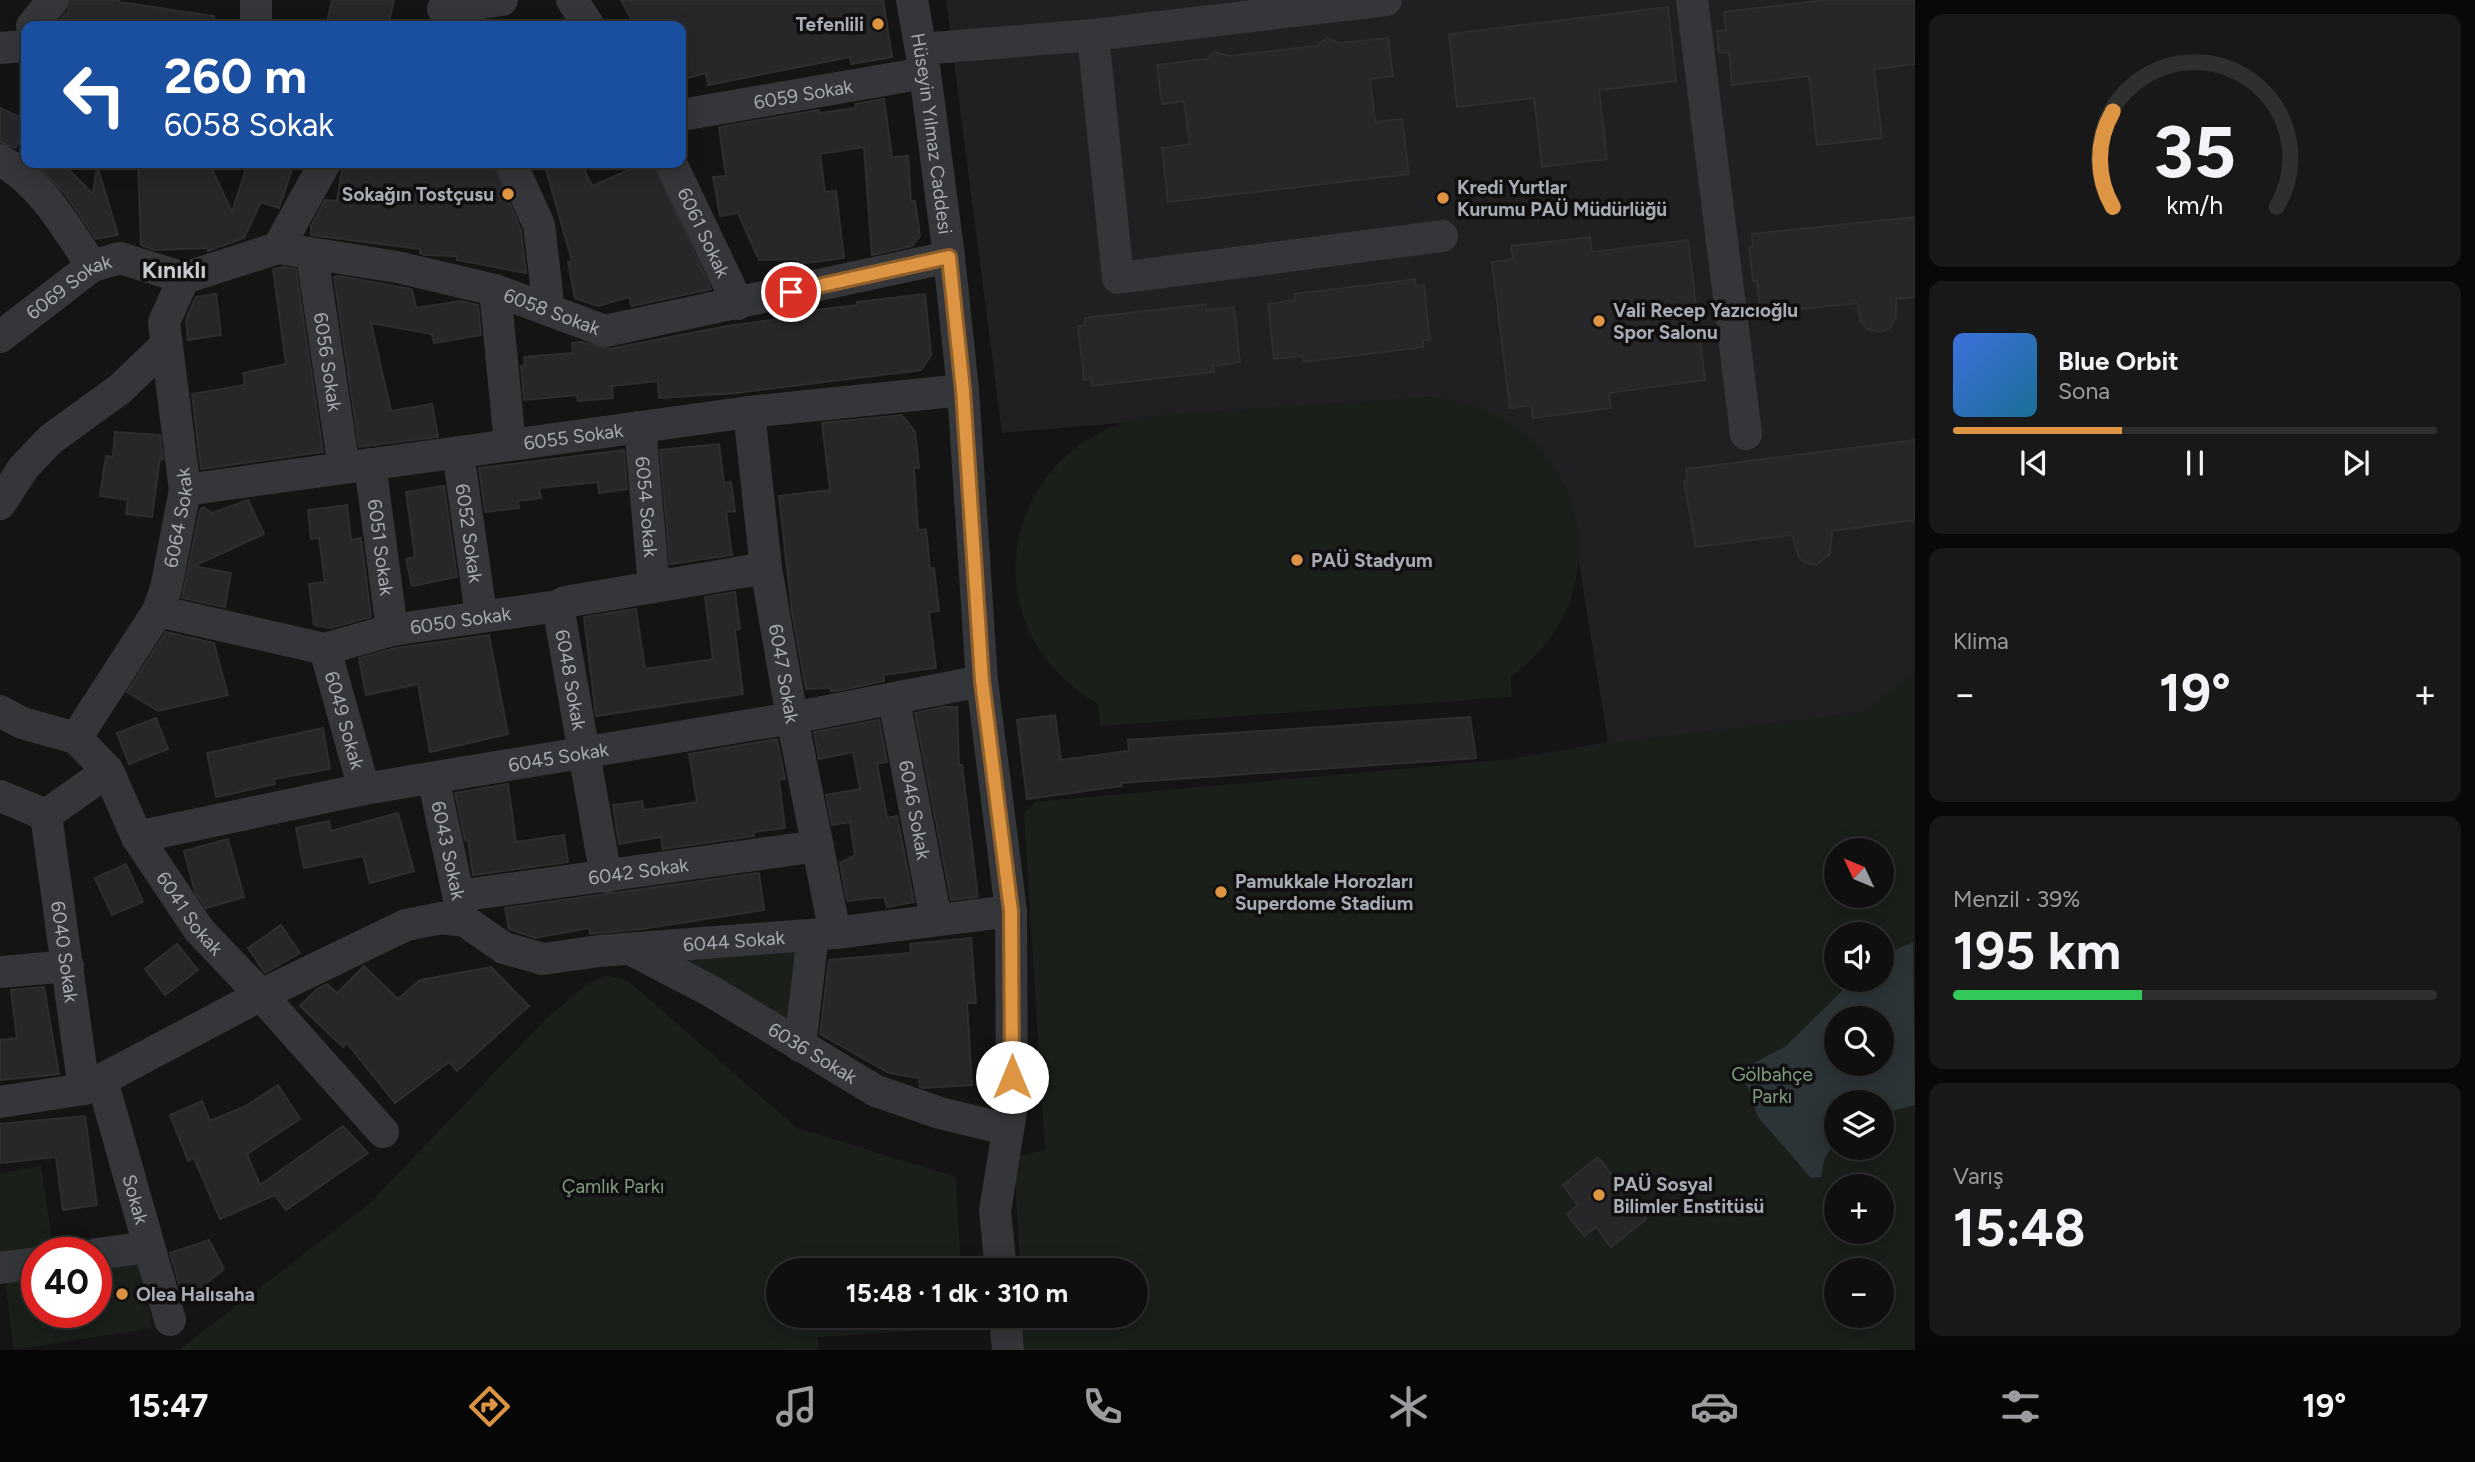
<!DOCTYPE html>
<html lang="tr">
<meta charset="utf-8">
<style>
:root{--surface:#0f0f10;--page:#181819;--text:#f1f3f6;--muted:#9b9c9f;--line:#2f2f30;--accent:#dd9443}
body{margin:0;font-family:Figtree,sans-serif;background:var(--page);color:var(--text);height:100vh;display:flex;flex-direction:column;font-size:26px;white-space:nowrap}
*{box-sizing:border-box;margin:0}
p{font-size:23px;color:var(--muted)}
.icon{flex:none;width:38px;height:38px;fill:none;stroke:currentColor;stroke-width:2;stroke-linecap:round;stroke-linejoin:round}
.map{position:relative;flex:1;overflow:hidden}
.sheet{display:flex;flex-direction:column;gap:14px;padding:14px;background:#080809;width:560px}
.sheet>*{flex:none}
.banner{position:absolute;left:21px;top:21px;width:665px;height:147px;border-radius:14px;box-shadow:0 4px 18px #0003,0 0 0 2px var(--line);background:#1a4fa0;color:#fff;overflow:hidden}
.needle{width:46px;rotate:314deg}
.tools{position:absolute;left:1824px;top:838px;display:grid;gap:14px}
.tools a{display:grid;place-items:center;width:70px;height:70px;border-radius:50%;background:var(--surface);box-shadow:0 4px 18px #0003,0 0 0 2px var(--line);font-size:35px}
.speed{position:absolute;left:21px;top:1237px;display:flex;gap:14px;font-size:35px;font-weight:700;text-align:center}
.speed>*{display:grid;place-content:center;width:91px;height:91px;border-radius:50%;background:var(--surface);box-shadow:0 4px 18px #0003,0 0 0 2px var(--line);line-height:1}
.speed .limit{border:10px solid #d22;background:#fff;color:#111}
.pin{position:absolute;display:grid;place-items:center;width:60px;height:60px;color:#fff;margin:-30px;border:4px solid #fff;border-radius:50%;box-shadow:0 2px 7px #0007}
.me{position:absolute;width:77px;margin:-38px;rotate:0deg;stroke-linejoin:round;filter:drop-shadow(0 0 5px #0008)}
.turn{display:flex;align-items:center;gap:24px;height:147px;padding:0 28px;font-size:32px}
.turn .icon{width:91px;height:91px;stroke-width:2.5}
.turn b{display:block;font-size:49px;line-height:60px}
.big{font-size:52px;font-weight:700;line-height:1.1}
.sheet .card{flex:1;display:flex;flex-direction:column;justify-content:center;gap:10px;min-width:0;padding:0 24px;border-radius:14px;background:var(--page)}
.sheet .dial{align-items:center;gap:0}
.dial svg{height:182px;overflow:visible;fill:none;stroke:var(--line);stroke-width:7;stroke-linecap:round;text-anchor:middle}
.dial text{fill:var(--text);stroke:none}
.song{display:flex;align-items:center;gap:21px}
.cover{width:84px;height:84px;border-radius:10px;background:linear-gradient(135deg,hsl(220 70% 55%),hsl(200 70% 35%))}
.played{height:7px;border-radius:4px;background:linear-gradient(90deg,var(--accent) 35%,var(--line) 35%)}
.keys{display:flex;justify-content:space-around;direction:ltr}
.heat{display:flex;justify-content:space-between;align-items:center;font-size:38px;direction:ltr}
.charge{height:10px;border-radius:5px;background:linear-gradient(90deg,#34c759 39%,var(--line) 0)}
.trip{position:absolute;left:766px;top:1258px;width:382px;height:70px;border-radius:35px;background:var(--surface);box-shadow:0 4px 18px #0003,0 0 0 2px var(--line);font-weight:700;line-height:70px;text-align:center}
.dock{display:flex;height:112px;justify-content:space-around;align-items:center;background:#060606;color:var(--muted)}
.dock .icon{width:49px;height:49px}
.dock .selected{color:var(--accent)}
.dock b{font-size:32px;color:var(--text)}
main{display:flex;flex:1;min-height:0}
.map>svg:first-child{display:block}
</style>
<main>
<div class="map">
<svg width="1915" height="1350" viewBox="0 0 1915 1350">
<rect width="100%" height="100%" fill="#141415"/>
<path fill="#202022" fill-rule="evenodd" d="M946,0H1915V1350L1022,1316H1136V1270H1020L1045,1150L1024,813L1036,802L1513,759L1608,742L1567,490L1431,397L1002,433ZM1836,850H1881V896H1836ZM1836,934H1881V980H1836ZM1836,1018H1881V1064H1836ZM1836,1102H1881V1148H1836ZM1836,1186H1881V1232H1836ZM1836,1270H1881V1316H1836Z"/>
<g fill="#1a1f1a" fill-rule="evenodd">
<path d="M1431,397C1581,409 1633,588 1511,677L1512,697L1100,726L1098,704C962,626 1003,436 1157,415Z"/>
<path d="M1915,671V1350H1023L1022,1316H1136V1270H1020L1014,1157L1045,1150L1024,813L1036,802L1513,759L1608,743L1864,712ZM1836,850H1881V896H1836ZM1836,934H1881V980H1836ZM1836,1018H1881V1064H1836ZM1836,1102H1881V1148H1836ZM1836,1186H1881V1232H1836ZM1836,1270H1881V1316H1836Z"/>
<path d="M813,935L787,1022L671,956Z"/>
<path d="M607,975L627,980L797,1128L956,1177L961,1270H779V1316H963L964,1328L818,1337L819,1350H179L369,1204L545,1020L586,985Z"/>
<path d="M41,1166L53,1246L0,1255V1173Z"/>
<path d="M141,1254L152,1328L14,1350L4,1275L37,1270V1312H96V1261Z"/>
</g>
<path fill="#2b3437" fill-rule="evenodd" d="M1913,942L1915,1105L1881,1114V1102H1836V1139L1824,1160L1821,1177L1811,1178L1758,1117L1745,1079L1752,1064L1786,1046L1853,980H1881V956ZM1881,1018V1064H1836V1018Z"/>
<g fill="#272729" stroke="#2e2e31" stroke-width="2">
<path d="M71,0H119V2L214,16V26H55L68,11Z"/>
<path d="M332,0H394L388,26H347L327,22Z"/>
<path d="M621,0H883L892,57L851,64L850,57L708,85L706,73L681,80V26H635Z"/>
<path d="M1826,0H1915V64L1874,69L1882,138L1817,145L1809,76L1732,85L1729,52L1719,53L1717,31L1726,30L1724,12Z"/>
<path d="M1668,7L1676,81L1599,90L1607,159L1542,167L1534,98L1457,107L1449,34Z"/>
<path d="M1327,38L1339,43L1388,38L1393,76L1370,79L1375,122L1402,119L1409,174L1168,202L1162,148L1190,144L1184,101L1162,104L1157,65L1207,59L1215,52L1229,56L1317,46Z"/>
<path d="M884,99L892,157L908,156L911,201H915L920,236L912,246L872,255L864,147L820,154L825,192L836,191L844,258L798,264V259L759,260L738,213L720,216L713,177L726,176L719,127L819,110L820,113L856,108L855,104Z"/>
<path d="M0,108L26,120L16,148L0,142Z"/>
<path d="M35,163H62L93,194L97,165L118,235L96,239L66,195Z"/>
<path d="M138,163H209L232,212L248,163H294L279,208L261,202L244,238L208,251V248L154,250L141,245Z"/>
<path d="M343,163H493L521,230L526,273L457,260V256L425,255L420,253V249L311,235V226L325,200L337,201Z"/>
<path d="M544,163H581L592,186L645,163H653L711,289L632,306L629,297L598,306L575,298L568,262L572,261Z"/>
<path d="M1915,217V297L1896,299V317L1889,329L1880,332L1867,329L1861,321L1857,303L1760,313L1757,281H1753L1749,247L1753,246L1752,234Z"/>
<path d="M1590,237L1592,252L1688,240L1705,380L1609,393L1611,408L1533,418L1531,405L1510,408L1492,262L1513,259L1511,246Z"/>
<path d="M283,267L296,269L323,452L201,469L192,394L245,385L243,373L286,364L273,269Z"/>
<path d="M339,276L412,289L416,308L461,301L478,305L481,335L434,343L432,334L371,323L391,411L432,404L438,437L359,447L334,277Z"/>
<path d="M1415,279L1416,286L1424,285L1430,340H1423V347L1303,362L1302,356L1274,359L1268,304L1295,300L1294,294Z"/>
<path d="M216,294L221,335L188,340L186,319L196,297Z"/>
<path d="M925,294L931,355L921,370L736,393L659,398L658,381L612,386L613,398L578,401L577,395L524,400L521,366L525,365L524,357L573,353L572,343L581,342L609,349L727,326L809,315V311L857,305V302Z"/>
<path d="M1206,304L1207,310L1234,307L1240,362L1213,366L1214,372L1092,386V379L1084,380L1078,326L1085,325V318Z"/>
<path d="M902,415L915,432L919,468H914L918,530L926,529L930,569L934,568L939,611L929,612L936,668L883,675L884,681L837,691H831V688L806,689L792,612L779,496L830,490L822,423Z"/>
<path d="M115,432L160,435L163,459L160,458L152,517L126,514L128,500L100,496L106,456L113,457Z"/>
<path d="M1915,440V520L1832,531L1830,554L1816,565L1806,563L1799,558L1792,535L1696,547L1684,481H1688L1686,469Z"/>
<path d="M719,444L724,483L731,482L735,511L726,512L732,555L670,564L660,450Z"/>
<path d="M624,450L627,489L599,493L598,482L539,488L541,498L518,501L519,508L485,512L479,468Z"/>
<path d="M444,486L457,577L412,586L406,559L415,557L406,492Z"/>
<path d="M248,500L264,534L194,566L231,573L225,607L182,598L200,510L203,507L212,513Z"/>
<path d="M347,505L351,540L361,538L371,617L330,628L314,625L309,584L325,582L319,538L311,539L308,510Z"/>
<path d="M735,592L740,629L735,630L743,694L596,716L584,617L636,609L645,669L708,660L713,659L705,597Z"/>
<path d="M166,632L214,643L228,695L158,711L127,692Z"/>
<path d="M489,635L508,734L430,752L418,684L366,695L359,658L396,648Z"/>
<path d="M943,707H957L959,765H962L978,897L951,900L915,713Z"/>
<path d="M1055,715L1061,760L1129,751L1128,740L1470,717L1476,758L1121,783L1122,786L1027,799L1017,720Z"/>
<path d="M156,718L168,749L129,764L117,733Z"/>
<path d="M879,720L887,762L877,764L887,818L897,816L914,902L887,907L884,897L847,901L840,863L855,855L850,822L832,825L826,795L860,789L853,752L819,759L814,732Z"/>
<path d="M323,728L330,769L274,779L275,784L216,797L207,753Z"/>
<path d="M777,739L785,779L779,780L785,828L754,832V836L663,849L661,837L619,844L613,805L642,801L644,810L697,802L689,754Z"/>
<path d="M508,784L516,842L564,835L568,862L473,875L468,840H465L455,793Z"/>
<path d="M398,813L414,871L370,883L363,856L304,868L296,828L329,821L331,831Z"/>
<path d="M228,839L244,897L206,908L195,892L184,851Z"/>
<path d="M126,864L143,902L112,915L95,878Z"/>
<path d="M759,873L764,910L642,929L590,934L589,928L535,938L509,929L505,908Z"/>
<path d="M281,925L300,953L265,973L248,948Z"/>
<path d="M971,938L976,1003H967L972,1085L923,1088L920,1087L919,1078L889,1073L820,1034L829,960L911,953L910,944Z"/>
<path d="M177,944L198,970L165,995L145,969Z"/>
<path d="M364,966L398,999L420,980L491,967L529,1006L457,1071L449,1062L395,1103L347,1043L343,1047L300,1006L317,989L327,984L337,993Z"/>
<path d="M44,987L59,1074L0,1080V1040L17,1038L11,990Z"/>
<path d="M278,1085L300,1119L247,1154L260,1185L343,1126L368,1153L286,1210L275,1195L220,1219L194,1158L188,1161L170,1115L202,1101L210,1121L246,1106Z"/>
<path d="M85,1116L97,1205L63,1210L56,1157L0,1163V1124Z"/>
<path d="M1598,1157L1646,1219L1611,1247L1596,1227L1584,1236L1567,1214L1578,1205L1563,1185Z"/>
<path d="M209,1240L224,1269L184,1301L170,1253Z"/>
</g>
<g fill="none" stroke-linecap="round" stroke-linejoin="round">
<g stroke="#353639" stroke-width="32">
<path d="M572,0L589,26"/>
<path id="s1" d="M912,0L925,73L949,257L963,390L982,681L1011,911L1012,1105L995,1211L1001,1270"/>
<path d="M1692,0L1746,434"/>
<path d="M443,9L502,0"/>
<path d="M32,26L53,0"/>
<path d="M256,26V0"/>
<path d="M1093,35L1118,278L1442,236"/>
<path d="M0,48L26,46"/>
<path d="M921,49L1093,35L1386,0"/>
<path id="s2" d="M681,115L925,73"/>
<path d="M0,160C42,183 66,227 92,266"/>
<path d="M511,163L539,225L549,310"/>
<path id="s3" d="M671,163L738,304"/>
<path id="s4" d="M278,248L397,267L495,290L605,331L949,257"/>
<path id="s5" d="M312,255L344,468"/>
<path d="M184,278L278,248L325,163"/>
<path d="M495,290L510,444"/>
<path id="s6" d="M0,337L92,266L120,258L184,278"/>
<path id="s7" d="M749,412L766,568L792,718L835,933"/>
<path id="s8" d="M640,427L654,587"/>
<path id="s9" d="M458,452L481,615"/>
<path id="s10" d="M370,464L392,630"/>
<path id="s11" d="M185,490L749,412L963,390"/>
<path d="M0,504L24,467L51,439L120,389L167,344"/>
<path id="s12" d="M558,606L606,877"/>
<path id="s13" d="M158,611L325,649L392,630L558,606L565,602L766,568"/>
<path id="s14" d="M325,649L364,789"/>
<path id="s15" d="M894,700L936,920"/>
<path id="s16" d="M0,711L22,723L76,738L108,771L137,837L199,930L261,995L383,1132"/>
<path id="s17" d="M76,738L158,611L166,588L185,490L164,322L184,278"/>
<path id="s18" d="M433,778L463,917"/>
<path d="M0,796L46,815"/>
<path id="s19" d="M46,815L84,1089"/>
<path d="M46,815L108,771"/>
<path id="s20" d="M137,837L364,789L792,718L982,681"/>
<path id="s21" d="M458,896L818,846"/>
<path id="s22" d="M632,950L709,990L876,1091L940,1113L1006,1129"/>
<path d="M0,972L68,966"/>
<path d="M800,1046L813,935"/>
<path id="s23" d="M102,1080L170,1320"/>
<path id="s24" d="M0,1102L84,1089L261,995L406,925L441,918L465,921L504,948L543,959L599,951L835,933L1011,911"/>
<path d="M96,1254L149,1247"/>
<path d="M0,1268L37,1263"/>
<path d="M1005,1316L1008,1350"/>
</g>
</g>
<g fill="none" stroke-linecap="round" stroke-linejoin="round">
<defs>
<path id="route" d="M791,292L949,257L963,390L982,681L1011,911L1012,1077"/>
</defs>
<use href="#route" stroke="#90602c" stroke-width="18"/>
<use href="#route" stroke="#dd9443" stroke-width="12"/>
</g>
<g fill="#dd9443" stroke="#0f0f10" stroke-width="2.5">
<circle cx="878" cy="24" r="7"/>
<circle cx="508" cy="194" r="7"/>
<circle cx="1443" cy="198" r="7"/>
<circle cx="1599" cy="321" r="7"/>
<circle cx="1297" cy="560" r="7"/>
<circle cx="1221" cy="892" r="7"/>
<circle cx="1599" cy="1195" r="7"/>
<circle cx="122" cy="1294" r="7"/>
</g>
<g text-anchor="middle" stroke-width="7" stroke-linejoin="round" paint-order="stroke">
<g font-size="19" font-weight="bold" fill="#a7acb4" stroke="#0f0f10" text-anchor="start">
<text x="864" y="31" text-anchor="end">Tefenlili</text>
<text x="1457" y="194">Kredi Yurtlar<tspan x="1457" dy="22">Kurumu PAÜ Müdürlüğü</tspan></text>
<text x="494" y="201" text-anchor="end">Sokağın Tostçusu</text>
<text x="1613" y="317">Vali Recep Yazıcıoğlu<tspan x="1613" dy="22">Spor Salonu</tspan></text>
<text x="1311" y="567">PAÜ Stadyum</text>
<text x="1235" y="888">Pamukkale Horozları<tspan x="1235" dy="22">Superdome Stadium</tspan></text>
<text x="1613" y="1191">PAÜ Sosyal<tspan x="1613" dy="22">Bilimler Enstitüsü</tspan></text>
<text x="136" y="1301">Olea Halısaha</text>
</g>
<g font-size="19" fill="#a7acb4" stroke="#0f0f10">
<text dy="7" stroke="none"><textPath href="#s2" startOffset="124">6059 Sokak</textPath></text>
<text dy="7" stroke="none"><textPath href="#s1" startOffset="135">Hüseyin Yılmaz Caddesi</textPath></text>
<text dy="7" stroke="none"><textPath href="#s3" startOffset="77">6061 Sokak</textPath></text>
<text dy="7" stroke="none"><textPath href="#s6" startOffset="86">6069 Sokak</textPath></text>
<text dy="7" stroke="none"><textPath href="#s4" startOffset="282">6058 Sokak</textPath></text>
<text dy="7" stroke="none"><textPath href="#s5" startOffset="108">6056 Sokak</textPath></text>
<text dy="7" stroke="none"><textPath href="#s11" startOffset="392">6055 Sokak</textPath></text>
<text dy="7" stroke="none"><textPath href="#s8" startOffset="80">6054 Sokak</textPath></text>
<text dy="7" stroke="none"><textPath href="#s17" startOffset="247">6064 Sokak</textPath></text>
<text dy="7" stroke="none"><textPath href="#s9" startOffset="82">6052 Sokak</textPath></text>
<text dy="7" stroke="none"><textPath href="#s10" startOffset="84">6051 Sokak</textPath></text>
<text dy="7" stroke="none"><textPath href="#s13" startOffset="310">6050 Sokak</textPath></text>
<text dy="7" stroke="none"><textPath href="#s7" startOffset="264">6047 Sokak</textPath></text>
<text dy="7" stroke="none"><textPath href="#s12" startOffset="75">6048 Sokak</textPath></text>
<text dy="7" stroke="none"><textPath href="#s14" startOffset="74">6049 Sokak</textPath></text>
<text dy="7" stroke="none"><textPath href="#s20" startOffset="429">6045 Sokak</textPath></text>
<text dy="7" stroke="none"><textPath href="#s15" startOffset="112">6046 Sokak</textPath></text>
<text dy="7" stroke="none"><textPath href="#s18" startOffset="74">6043 Sokak</textPath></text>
<text dy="7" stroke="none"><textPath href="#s21" startOffset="182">6042 Sokak</textPath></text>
<text dy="7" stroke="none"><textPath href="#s16" startOffset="292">6041 Sokak</textPath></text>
<text dy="7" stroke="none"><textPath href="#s24" startOffset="786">6044 Sokak</textPath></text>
<text dy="7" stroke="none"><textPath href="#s19" startOffset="138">6040 Sokak</textPath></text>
<text dy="7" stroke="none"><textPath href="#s22" startOffset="208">6036 Sokak</textPath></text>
<text dy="7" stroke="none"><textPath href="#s23" startOffset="124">Sokak</textPath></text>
</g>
<g font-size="19" fill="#829d80" stroke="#0f0f10">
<text x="1772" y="1081">Gölbahçe<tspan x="1772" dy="22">Parkı</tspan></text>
<text x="613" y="1193">Çamlık Parkı</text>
</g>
<g font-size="23" font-weight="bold" fill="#c7cbd0" stroke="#0f0f10">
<text x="174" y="278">Kınıklı</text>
</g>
</g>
</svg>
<div class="tools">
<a><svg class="needle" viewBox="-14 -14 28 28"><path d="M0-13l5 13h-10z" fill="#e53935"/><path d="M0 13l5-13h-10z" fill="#9b9c9f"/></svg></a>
<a><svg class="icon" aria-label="sound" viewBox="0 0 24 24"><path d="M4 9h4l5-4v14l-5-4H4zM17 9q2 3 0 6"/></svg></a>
<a><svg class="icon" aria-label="search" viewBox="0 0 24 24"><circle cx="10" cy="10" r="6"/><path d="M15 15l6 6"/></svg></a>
<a><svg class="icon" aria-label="layers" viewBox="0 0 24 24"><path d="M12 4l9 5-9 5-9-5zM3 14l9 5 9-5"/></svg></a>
<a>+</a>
<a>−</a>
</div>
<div class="speed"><div class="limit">40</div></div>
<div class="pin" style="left:791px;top:292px;background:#d93025"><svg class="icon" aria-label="arrive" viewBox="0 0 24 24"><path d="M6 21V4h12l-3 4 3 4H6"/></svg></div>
<svg class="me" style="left:1012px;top:1077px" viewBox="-20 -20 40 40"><circle r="19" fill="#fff"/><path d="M0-13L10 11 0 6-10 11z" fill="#dd9443"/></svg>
<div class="trip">15:48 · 1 dk · 310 m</div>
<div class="banner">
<div class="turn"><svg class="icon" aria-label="left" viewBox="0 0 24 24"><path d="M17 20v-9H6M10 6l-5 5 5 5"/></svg><div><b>260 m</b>6058 Sokak</div></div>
</div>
</div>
<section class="sheet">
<div class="card dial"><svg viewBox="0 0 100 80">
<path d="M14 69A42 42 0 1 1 86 69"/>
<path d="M14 69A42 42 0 0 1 14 27" stroke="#dd9443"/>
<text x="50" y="56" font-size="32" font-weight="700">35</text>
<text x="50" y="72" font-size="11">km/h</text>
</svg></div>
<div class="card">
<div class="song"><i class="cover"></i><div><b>Blue Orbit</b><p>Sona</p></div></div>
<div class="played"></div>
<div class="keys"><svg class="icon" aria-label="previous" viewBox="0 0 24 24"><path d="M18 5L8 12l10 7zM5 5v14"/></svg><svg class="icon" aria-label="pause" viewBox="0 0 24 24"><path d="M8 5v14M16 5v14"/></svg><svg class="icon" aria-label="next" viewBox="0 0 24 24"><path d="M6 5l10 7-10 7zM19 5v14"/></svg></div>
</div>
<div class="card"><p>Klima</p>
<div class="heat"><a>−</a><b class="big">19°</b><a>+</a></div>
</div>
<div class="card"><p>Menzil · 39%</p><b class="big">195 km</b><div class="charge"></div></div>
<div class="card"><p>Varış</p><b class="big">15:48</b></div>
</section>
</main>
<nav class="dock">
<b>15:47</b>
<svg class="icon selected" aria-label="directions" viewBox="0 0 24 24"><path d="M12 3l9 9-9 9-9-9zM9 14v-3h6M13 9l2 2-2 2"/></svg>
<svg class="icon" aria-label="music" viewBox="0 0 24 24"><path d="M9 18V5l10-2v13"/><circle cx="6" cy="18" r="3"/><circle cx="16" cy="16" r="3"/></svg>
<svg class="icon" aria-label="phone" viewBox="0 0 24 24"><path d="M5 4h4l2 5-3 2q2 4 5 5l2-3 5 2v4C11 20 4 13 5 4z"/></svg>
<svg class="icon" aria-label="climate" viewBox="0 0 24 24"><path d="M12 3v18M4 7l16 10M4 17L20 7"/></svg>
<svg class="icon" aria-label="car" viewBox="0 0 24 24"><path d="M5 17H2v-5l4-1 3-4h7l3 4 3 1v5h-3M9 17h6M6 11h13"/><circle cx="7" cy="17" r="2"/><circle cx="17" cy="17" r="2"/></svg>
<svg class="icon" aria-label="filters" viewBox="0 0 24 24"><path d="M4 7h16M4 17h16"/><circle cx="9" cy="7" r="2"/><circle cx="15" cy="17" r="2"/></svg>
<b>19°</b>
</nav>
